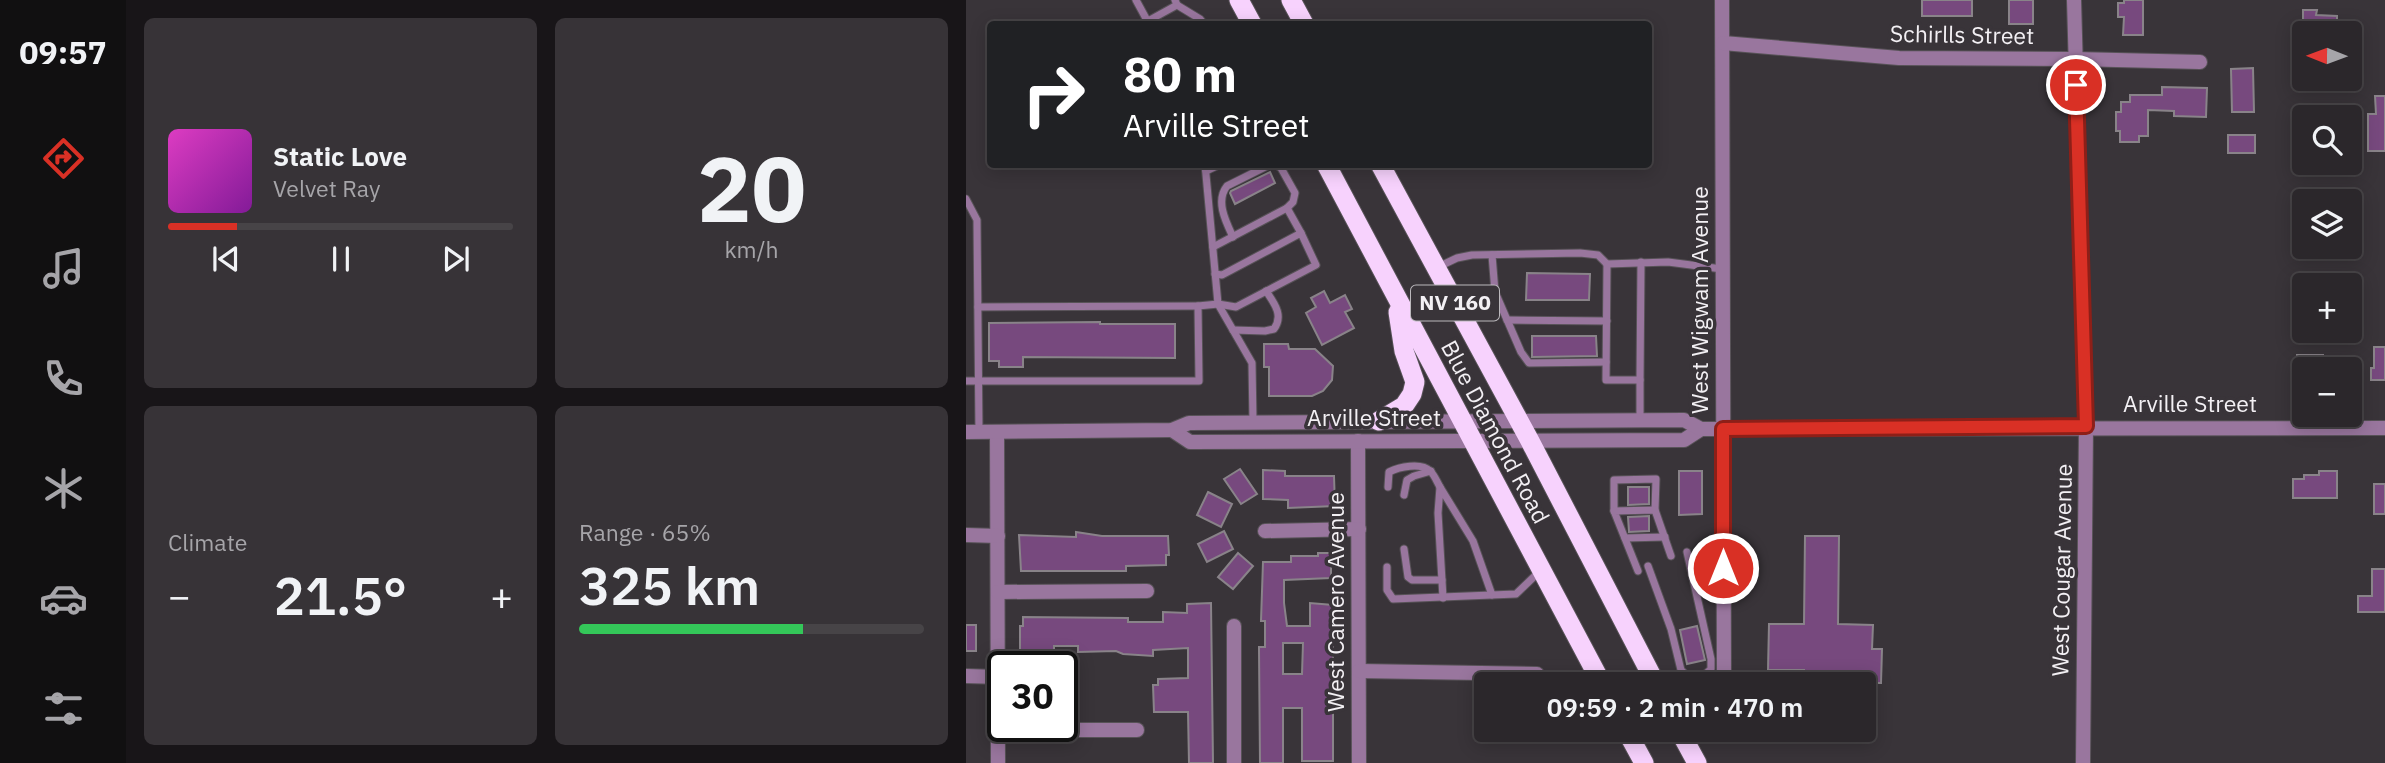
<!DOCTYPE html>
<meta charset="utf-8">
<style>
:root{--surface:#2b272b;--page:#373337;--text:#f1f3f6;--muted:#a6a5a9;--line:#474447;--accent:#d93025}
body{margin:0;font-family:"IBM Plex Sans",sans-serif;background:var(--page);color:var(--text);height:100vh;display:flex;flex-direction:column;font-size:26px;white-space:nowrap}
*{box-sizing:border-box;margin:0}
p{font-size:23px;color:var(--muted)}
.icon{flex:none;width:38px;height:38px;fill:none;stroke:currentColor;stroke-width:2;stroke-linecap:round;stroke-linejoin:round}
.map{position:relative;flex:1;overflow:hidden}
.panel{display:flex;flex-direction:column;gap:18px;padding:18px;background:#181518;width:840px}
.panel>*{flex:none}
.top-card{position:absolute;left:21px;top:21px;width:665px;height:147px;border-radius:7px;box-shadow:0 4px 18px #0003,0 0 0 2px var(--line);background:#202124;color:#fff;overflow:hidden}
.needle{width:46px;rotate:271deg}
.controls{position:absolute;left:1326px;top:21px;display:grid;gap:14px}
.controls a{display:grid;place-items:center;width:70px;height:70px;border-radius:7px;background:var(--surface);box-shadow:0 4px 18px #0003,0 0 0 2px var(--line);font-size:35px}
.speed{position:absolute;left:21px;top:651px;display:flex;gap:14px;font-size:35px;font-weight:700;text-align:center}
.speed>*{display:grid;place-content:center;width:91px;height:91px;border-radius:50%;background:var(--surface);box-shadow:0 4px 18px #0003,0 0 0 2px var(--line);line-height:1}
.speed .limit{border:4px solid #111;border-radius:10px;background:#fff;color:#111}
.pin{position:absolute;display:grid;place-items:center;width:60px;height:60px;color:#fff;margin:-30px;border:4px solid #fff;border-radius:50%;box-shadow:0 2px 7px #0007}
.me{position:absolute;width:77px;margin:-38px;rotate:0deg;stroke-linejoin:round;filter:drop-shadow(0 0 5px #0008)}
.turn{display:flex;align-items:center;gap:24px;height:147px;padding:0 21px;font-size:32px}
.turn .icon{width:91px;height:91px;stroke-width:2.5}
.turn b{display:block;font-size:49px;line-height:60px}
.big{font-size:52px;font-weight:600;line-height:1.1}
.panel .card{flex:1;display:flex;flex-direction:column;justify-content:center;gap:10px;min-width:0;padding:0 24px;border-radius:10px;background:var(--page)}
.panel .dial{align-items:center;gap:0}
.dial b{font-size:91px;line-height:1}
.song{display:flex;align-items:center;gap:21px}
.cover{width:84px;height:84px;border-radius:10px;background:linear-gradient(135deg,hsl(310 70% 55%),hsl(290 70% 35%))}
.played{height:7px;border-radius:4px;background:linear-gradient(90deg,var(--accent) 20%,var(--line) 20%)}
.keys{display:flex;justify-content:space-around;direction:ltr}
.heat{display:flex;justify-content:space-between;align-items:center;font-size:38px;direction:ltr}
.charge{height:10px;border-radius:5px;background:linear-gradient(90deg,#34c759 65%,var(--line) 0)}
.panel .tiles{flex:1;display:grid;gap:18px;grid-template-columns:repeat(2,1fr)}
.trip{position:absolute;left:508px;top:672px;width:402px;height:70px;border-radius:7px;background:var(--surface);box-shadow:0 4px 18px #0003,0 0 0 2px var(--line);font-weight:600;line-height:70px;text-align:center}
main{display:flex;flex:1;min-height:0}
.dock{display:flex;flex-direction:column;width:126px;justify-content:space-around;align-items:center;background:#111011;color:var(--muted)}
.dock .icon{width:49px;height:49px}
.dock .on{color:var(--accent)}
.dock b{font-size:32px;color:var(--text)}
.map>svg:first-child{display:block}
</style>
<main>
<nav class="dock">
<b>09:57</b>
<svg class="icon on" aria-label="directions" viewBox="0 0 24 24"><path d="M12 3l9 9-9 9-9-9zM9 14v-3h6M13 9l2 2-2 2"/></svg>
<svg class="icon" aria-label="music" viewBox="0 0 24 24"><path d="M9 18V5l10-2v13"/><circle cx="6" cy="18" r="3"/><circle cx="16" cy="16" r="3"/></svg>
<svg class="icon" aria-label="phone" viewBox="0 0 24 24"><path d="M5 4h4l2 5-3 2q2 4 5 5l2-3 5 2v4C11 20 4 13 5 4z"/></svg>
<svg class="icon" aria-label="climate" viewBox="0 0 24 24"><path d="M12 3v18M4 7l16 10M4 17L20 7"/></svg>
<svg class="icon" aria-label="car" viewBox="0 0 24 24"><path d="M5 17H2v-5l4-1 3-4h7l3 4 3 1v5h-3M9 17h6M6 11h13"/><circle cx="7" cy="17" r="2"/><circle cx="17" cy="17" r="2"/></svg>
<svg class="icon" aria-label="filters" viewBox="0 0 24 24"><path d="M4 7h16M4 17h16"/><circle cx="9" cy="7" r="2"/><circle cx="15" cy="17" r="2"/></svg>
</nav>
<section class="panel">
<div class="tiles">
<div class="card">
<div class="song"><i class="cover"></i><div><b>Static Love</b><p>Velvet Ray</p></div></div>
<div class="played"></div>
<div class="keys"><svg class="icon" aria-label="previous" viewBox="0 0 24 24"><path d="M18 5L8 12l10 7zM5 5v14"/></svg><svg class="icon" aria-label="pause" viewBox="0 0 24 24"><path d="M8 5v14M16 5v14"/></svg><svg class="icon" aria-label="next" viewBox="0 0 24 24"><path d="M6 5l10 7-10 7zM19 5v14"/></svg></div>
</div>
<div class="card dial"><b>20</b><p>km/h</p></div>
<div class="card"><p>Climate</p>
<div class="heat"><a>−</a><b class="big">21.5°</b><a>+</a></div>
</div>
<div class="card"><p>Range · 65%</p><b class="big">325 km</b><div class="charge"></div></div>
</div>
</section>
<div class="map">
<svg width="1419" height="763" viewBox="0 0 1419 763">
<rect width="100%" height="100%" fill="#393439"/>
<g fill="#77497e" stroke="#898389" stroke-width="2" fill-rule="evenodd">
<rect x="956" y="0" width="50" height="16"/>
<rect x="1043" y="0" width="24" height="24"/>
<path d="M1158,0H1177V35H1157L1158,17H1152V3H1158Z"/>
<path d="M1337,10H1351L1350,15L1371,16V33H1337Z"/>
<path d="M1287,68L1288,112H1266L1265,69Z"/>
<path d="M1196,87L1241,88L1240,117L1208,116V111L1182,110V136H1173V142H1154V131H1150V112H1155V102H1164V95H1196Z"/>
<path d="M1409,96H1419V151H1402V114H1410Z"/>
<rect x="1262" y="135" width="27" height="18"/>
<path d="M304,172L309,183L269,204L264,193L265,191Z"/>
<path d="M561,273L624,274L623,300H560Z"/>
<path d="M358,291L364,303L379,295L386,309L379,312L388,328L356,345L340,313L350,307L345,298Z"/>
<path d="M134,322V324H209V358L57,357V367H33V361H23V323Z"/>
<path d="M566,336H630L631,356L566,357Z"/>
<path d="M298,344H322L323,349H349L367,366L366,380L357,391L346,396H303V367H298Z"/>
<path d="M1408,347H1419V380H1405V368H1408Z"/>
<rect x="1331" y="355" width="26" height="14"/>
<path d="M274,469L291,494L275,504L258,479Z"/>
<path d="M297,470L319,471V476H368L369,506L322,508V500L297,499Z"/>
<path d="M713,471H736V514L713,515Z"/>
<path d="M1353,471H1371V498H1327V479H1338V475H1353Z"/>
<rect x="1408" y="484" width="11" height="30"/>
<path d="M662,487H683V504L662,505Z"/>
<path d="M242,492L266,504L255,527L231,515Z"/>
<path d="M683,516V531L663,532L662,517Z"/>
<path d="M258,531L267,549L241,562L232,544Z"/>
<path d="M110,532L136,536H202L203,555H200V565L160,566V571H55L53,535L110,537Z"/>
<path d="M839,536H873L872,624L907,625L906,649H916L915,683L838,682V670H802L803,624H838Z"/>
<path d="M272,553L287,566L267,589L252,577Z"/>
<path d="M352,553H365V578L318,580V603L321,626H344V603L367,605V761H336V708H317V763H294L293,649V647H299V621H295L297,562H325V556H352ZM317,643H337L336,674H317Z"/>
<path d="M1406,569H1419V612H1392V596H1406Z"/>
<path d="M245,603L247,763H223L222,712H188L187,685H192V679L222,678V648L187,650V656L157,654L150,651L112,652V646H88V650L54,653V626H57V617L162,618V622H197V612L221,613V604Z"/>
<rect x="0" y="625" width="10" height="26"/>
<path d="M731,626L739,660L721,664L714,630Z"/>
</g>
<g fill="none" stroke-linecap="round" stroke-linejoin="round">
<defs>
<g id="service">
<path d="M170,0L183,24"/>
<path d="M211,5L234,19L238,24"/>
<path d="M182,21L211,5L209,0"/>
<path d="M239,164L252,304L286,363L287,422"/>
<path d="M309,164L315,168L329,193L327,202L321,208"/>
<path d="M240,171L255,164"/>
<path d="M0,199L11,220L13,432"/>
<path d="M267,237C260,222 249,201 261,186L305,164"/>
<path d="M247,247L321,208L335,233"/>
<path d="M526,255L529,292L555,352L563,363L640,362"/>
<path d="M641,264L640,380H674L675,262"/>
<path d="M470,268L491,258L506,255L614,253L632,255L641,264L702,262L756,269"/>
<path d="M12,307L232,306"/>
<path d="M541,320L641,321"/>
<path d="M267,330L299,331L308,329C318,315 308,303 300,291"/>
<path d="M0,381H233L232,306L252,304L270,307L350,265L335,233L256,275L249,274"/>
<path d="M674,420V380"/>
<path d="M422,487L423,472C433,467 455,462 464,471C468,474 471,482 474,487"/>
<path d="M438,495L441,480L448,476L465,471"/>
<path d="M648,511V480L690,479L689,510"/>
<path d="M659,538L699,537"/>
<path d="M438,549L442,577L446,580H476"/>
<path d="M682,566L705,629L715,670L723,678L736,677L745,669V659L721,552"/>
<path d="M421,567V590L427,599L550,594L575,570"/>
<path d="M672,571L648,511L689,510L705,556"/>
<path d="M477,598L472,513L474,487L507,541L526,595"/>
</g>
<g id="minor">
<path d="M756,0L758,684"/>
<path d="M1108,0L1120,427L1117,763"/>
<path d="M757,43L933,58L1109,59L1234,62"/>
<path d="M31,432L32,763"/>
<path d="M392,441L393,763"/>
<path d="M299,531L393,529"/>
<path d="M0,535L32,536"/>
<path d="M32,592L181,591"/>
<path d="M268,626V763"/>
<path d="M393,671L571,674"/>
<path d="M0,676L32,677"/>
<path d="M32,730H171"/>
</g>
<g id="tertiary">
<path d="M206,430L224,442L718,440L735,429"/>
<path d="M0,432L206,430L223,423L718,420L735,429L1419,428"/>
</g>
<g id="trunk">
<path d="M273,0L286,24"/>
<path d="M325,0L338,24"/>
<path d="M360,164L636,684"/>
<path d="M414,164L564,441L690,684"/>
<path d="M413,421L438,406L446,394L449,382L438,351L432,312"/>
<path d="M660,730L678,763"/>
<path d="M713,730L731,763"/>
</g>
</defs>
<use href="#service" stroke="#575257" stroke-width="9"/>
<use href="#minor" stroke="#575257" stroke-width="16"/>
<use href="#tertiary" stroke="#575257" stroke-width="16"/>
<use href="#trunk" stroke="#575257" stroke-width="21"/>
<use href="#service" stroke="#99769e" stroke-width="7"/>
<use href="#minor" stroke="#99769e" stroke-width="14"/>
<use href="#tertiary" stroke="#99769e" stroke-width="14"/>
<use href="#trunk" stroke="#f7d2fd" stroke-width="19"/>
</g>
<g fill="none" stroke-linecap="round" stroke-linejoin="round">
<defs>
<path id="route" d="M757,568V429L1120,426L1110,85"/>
</defs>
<use href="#route" stroke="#8d1f18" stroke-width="18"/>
<use href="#route" stroke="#d93025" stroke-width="12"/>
</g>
<g text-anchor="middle" stroke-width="7" stroke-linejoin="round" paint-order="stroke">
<rect fill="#393439" stroke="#bbb8bc" stroke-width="2" x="445" y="285.5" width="88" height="35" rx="5"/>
<g font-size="21" font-weight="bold" fill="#f3f0f4">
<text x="489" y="310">NV 160</text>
</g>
<g font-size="23" fill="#f3f0f4" stroke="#393439">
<text transform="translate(996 35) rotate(1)" y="8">Schirlls Street</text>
<text transform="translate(734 300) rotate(-90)" y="8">West Wigwam Avenue</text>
<text x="1224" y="412">Arville Street</text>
<text x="408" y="426">Arville Street</text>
<text transform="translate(529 432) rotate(62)" y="8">Blue Diamond Road</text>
<text transform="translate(1096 570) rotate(-89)" y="8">West Cougar Avenue</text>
<text transform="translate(370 602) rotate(-90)" y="8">West Camero Avenue</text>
</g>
</g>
</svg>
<div class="controls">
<a><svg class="needle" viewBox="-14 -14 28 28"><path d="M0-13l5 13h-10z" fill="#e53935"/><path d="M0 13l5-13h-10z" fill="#a6a5a9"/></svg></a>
<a><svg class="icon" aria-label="search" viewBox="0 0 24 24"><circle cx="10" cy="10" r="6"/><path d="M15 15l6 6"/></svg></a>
<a><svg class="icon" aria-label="layers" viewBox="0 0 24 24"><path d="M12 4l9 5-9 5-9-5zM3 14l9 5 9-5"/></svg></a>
<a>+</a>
<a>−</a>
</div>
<div class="speed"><div class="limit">30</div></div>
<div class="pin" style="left:1110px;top:85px;background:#d93025"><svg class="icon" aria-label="arrive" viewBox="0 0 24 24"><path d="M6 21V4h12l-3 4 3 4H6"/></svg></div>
<svg class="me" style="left:757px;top:568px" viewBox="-20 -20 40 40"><circle r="17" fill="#d93025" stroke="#fff" stroke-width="3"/><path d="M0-11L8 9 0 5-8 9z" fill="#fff"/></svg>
<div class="trip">09:59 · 2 min · 470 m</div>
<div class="top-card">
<div class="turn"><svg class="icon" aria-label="right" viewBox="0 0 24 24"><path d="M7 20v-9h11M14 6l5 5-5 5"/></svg><div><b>80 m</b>Arville Street</div></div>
</div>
</div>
</main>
